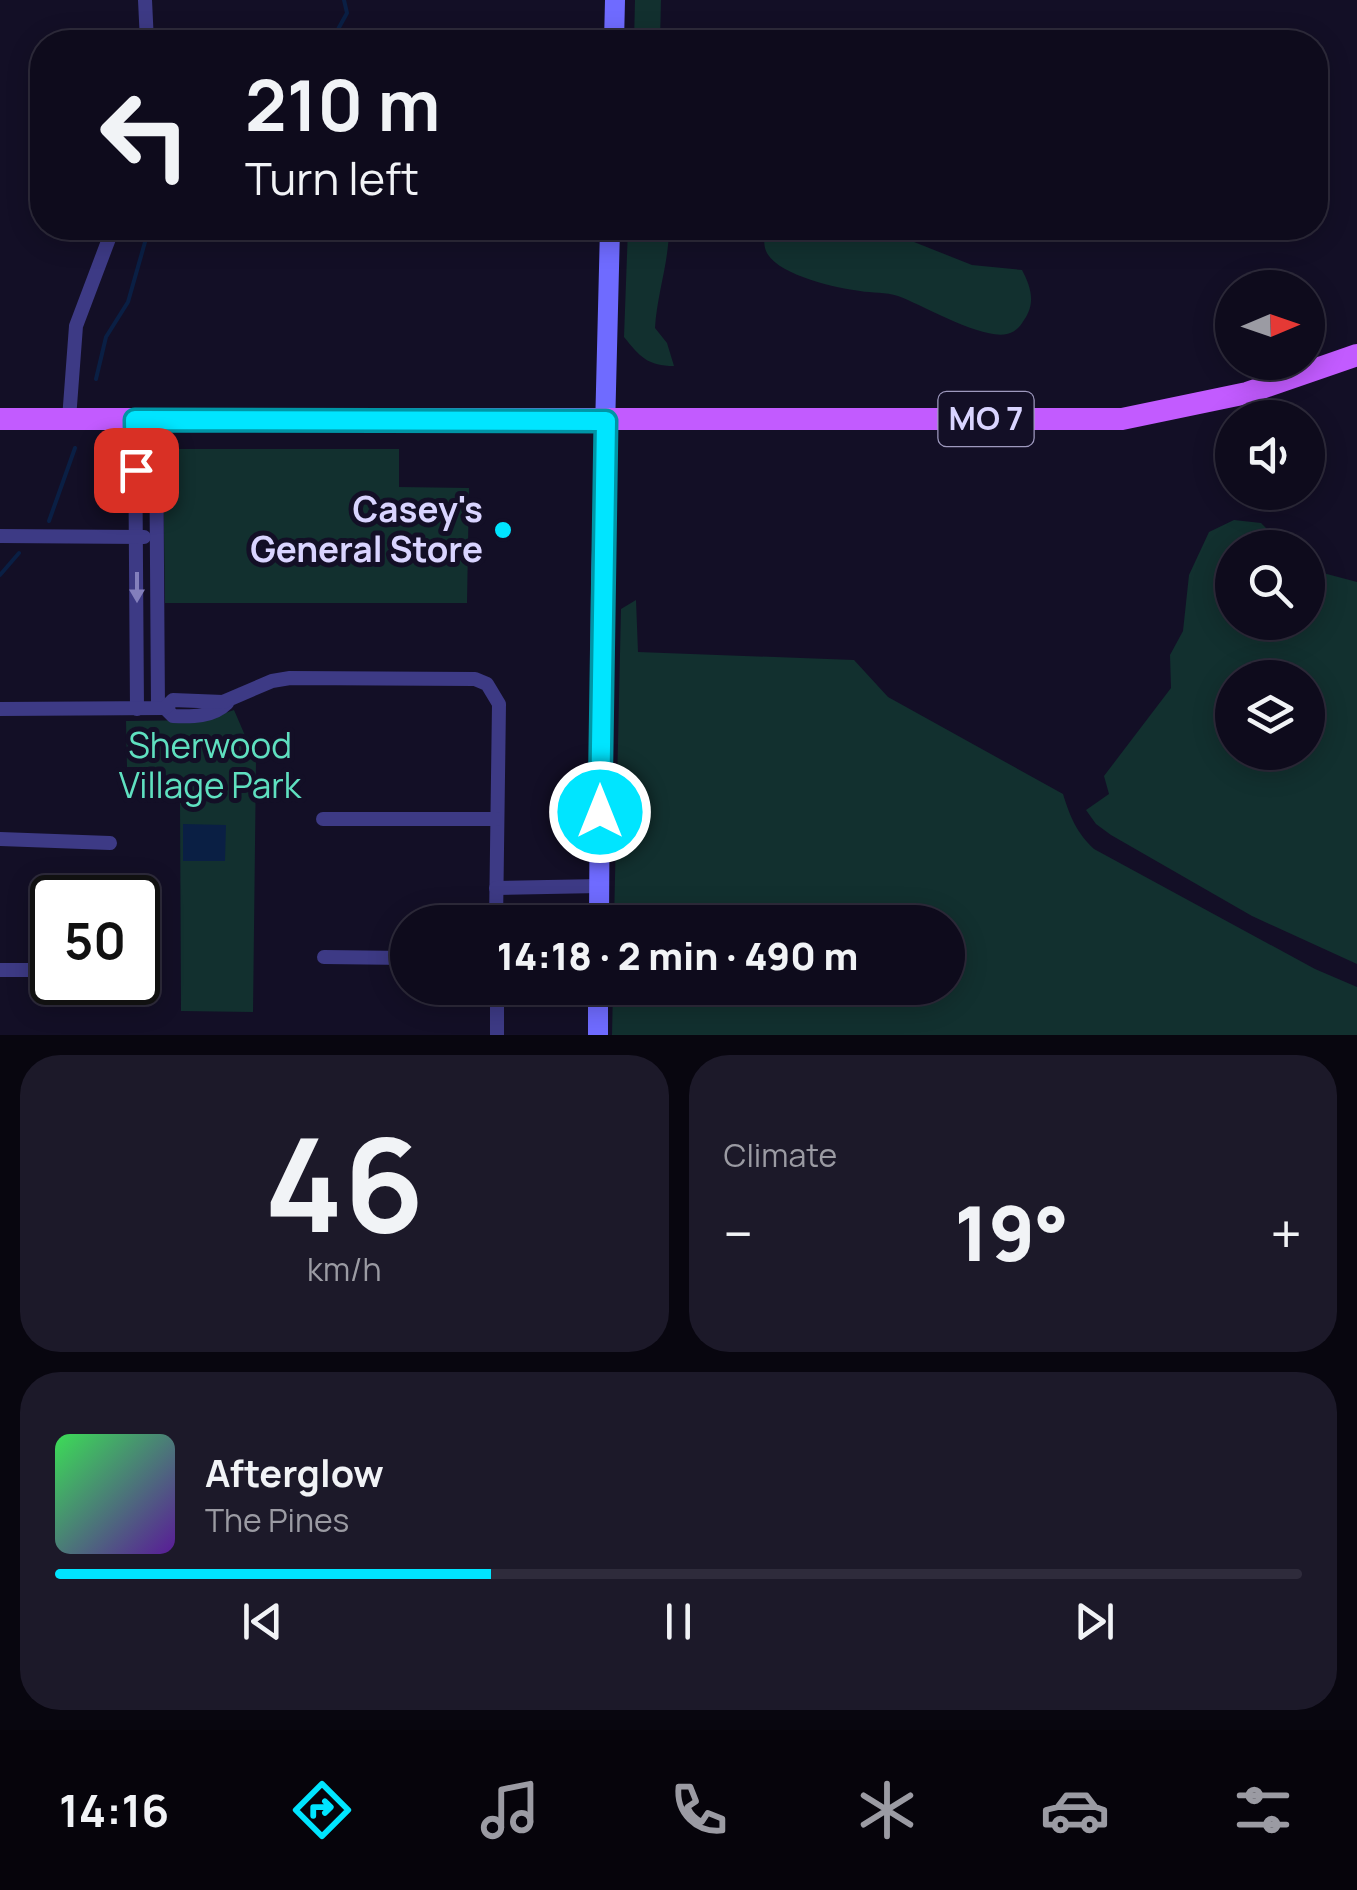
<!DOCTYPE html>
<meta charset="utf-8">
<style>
:root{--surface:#0e0b1c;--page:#1c1929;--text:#f1f3f6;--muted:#9b9ba3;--line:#2e2b3b;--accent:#00e5ff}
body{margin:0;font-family:Manrope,sans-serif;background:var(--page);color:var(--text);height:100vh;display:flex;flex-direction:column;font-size:38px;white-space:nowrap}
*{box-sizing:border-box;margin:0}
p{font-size:32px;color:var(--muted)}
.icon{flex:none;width:55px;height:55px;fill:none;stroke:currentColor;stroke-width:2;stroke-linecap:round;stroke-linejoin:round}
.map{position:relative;height:1035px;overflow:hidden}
.sheet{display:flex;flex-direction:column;gap:20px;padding:20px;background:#08060f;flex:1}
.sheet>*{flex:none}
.hud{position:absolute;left:30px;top:30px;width:1298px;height:210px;border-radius:40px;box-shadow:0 5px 25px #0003,0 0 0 2px var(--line);background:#0e0b1c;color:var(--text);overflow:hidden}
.needle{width:65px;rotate:88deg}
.fabs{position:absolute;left:1215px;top:270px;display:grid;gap:20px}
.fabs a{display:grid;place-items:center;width:110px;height:110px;border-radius:50%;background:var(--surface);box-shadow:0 5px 25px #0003,0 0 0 2px var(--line);font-size:50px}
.speed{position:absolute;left:30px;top:875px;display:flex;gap:20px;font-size:50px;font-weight:700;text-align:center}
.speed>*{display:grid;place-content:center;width:130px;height:130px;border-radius:50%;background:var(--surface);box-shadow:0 5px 25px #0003,0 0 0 2px var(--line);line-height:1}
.speed .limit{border:5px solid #111;border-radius:15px;background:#fff;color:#111}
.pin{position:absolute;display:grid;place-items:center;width:85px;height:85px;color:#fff;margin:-42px;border-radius:20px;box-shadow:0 5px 15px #0006}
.me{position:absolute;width:110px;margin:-55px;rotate:0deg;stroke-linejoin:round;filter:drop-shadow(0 0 8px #0008)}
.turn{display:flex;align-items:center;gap:35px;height:210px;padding:0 50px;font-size:45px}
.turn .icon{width:130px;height:130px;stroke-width:2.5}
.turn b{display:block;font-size:70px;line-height:85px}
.big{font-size:75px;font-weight:800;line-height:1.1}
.sheet .tile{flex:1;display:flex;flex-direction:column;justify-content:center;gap:15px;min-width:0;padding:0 35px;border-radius:40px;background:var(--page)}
.sheet .dial{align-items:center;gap:0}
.dial b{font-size:130px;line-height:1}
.song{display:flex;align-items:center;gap:30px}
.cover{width:120px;height:120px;border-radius:15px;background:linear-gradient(135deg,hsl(130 70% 55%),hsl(270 70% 35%))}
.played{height:10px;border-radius:5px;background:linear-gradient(90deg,var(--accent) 35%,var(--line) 35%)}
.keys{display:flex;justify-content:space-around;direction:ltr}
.heat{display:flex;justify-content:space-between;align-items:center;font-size:55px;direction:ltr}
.sheet .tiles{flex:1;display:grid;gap:20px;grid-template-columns:1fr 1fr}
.tile:last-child{grid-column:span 2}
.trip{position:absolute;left:390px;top:905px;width:575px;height:100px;border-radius:50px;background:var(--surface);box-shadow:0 5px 25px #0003,0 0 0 2px var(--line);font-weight:800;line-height:100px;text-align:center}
.tab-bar{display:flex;height:160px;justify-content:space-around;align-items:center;background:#06040b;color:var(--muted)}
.tab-bar .icon{width:70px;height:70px}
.tab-bar .current{color:var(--accent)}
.tab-bar b{font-size:45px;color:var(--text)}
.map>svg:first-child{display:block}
</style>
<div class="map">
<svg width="1357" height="1035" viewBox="0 0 1357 1035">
<rect width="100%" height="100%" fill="#130f26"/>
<g fill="#12302f" fill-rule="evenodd">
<path d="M635,0H661L660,42H634Z"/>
<path d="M628,228H669C669,262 657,294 655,328L667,343L674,366C648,366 640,357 624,337Z"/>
<path d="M772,228L865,229L904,238L972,265L1022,270C1031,287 1036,303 1024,320C1020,327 1015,332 1007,334C982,340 923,305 898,296C886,292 872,293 860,291C836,288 771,274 765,248C763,239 765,234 772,228Z"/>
<path d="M176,449H399V487L469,488L467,603H165L163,460L168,451Z"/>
<path d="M1234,520L1261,523L1285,547L1232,548V622H1308V569L1357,582V964L1252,916L1111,835L1096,824L1086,810L1109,794L1104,776L1171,688L1170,655L1183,631L1189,575L1209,532ZM1232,678H1308V752H1232Z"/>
<path d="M636,600L638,652L854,660L888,697L1063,794C1070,817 1077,833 1094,849L1315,969L1357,987V1035H612L613,988H948V922H614L621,609Z"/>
<path d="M234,710L256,761L253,1012L181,1011L180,801L149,767H127L126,721L205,720Z"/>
</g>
<path fill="#0a1f44" d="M183,824L226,825L225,861H183Z"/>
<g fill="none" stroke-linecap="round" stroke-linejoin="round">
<g stroke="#0a1f44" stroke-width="4">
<path d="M331,42L347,13L344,0"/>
<path d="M96,379L106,337L128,302L149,228"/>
<path d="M49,521L75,448"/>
<path d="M0,575L19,553"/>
</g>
<g stroke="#3d3a85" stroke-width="14">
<path d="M145,0L147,42"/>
<path d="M69,419L76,326L113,228"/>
<path d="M135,419L137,709"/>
<path d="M156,420L158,708"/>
<path d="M0,536L144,537"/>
<path d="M165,708L173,716C192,717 213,717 227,703"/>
<path d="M0,709L165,708L173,700L223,702L272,681L290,678L475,679L487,684L499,704L496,922"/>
<path d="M323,819H496"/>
<path d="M0,839L110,843"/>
<path d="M496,888L600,886"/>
<path d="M324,957L408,958"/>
<path d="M0,970H52"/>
<path d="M497,1035V988"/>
</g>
<g stroke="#6f6bff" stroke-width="20">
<path d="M614,42L615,0"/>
<path d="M599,922L601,591L610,228"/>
<path d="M598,1035V988"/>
</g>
<path stroke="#c25bff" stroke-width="22" d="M0,419H1122L1247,393L1357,355"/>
</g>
<defs><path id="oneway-solid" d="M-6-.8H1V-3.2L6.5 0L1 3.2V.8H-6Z" transform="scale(2.5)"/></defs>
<use fill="#837fbc" href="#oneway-solid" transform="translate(137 587) rotate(90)"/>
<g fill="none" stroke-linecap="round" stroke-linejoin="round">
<defs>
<path id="route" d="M136,470L135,420L606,421L600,812"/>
</defs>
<use href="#route" stroke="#0095a6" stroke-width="25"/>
<use href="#route" stroke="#00e5ff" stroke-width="18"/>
</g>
<circle fill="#00e5ff" stroke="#130f26" stroke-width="4" cx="503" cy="530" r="10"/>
<g text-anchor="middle" stroke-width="10" stroke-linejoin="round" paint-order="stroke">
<rect fill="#130f26" stroke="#9e99be" stroke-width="2.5" x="938.5" y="392" width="95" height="54" rx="8"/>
<g font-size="32" font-weight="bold" fill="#d9d4ff">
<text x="986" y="430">MO 7</text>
</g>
<g font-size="35" font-weight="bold" fill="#d9d4ff" stroke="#130f26" text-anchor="end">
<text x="483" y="522">Casey's<tspan x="483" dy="40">General Store</tspan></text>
</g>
<g font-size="35" fill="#5fe0c0" stroke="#130f26">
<text x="210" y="758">Sherwood<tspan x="210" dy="40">Village Park</tspan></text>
</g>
</g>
</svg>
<div class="fabs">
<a><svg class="needle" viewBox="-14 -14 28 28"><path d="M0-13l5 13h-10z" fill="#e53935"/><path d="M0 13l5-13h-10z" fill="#9b9ba3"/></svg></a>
<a><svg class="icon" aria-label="sound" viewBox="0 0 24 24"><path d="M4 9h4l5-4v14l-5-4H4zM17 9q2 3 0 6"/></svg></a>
<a><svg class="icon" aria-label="search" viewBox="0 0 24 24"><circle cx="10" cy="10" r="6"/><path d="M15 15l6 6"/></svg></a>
<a><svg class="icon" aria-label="layers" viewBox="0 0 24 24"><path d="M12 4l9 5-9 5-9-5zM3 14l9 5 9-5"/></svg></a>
</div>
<div class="speed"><div class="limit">50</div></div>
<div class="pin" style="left:136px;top:470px;background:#d93025"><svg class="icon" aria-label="arrive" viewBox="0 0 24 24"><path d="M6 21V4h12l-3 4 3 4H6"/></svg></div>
<svg class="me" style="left:600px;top:812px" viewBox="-20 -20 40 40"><circle r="17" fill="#00e5ff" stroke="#fff" stroke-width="3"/><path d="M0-11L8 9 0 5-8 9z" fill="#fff"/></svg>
<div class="trip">14:18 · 2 min · 490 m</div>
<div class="hud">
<div class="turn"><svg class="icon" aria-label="left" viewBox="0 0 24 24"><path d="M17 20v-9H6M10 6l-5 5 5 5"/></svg><div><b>210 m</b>Turn left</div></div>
</div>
</div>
<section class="sheet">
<div class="tiles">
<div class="tile dial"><b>46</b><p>km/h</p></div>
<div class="tile"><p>Climate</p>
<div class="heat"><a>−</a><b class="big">19°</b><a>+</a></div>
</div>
<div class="tile">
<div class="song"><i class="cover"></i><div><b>Afterglow</b><p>The Pines</p></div></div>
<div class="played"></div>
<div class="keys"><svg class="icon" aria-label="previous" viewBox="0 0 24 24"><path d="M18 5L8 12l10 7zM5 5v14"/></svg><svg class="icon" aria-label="pause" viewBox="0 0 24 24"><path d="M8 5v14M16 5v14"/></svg><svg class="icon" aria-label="next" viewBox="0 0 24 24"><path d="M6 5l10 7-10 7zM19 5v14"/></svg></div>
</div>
</div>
</section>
<nav class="tab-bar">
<b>14:16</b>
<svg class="icon current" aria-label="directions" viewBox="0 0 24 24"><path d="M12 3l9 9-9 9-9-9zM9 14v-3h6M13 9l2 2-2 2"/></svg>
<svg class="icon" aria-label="music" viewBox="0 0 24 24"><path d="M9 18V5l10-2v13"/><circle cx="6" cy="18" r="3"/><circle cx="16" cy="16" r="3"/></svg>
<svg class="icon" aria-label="phone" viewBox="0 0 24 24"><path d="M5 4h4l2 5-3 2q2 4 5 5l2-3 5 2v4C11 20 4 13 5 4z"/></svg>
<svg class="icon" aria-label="climate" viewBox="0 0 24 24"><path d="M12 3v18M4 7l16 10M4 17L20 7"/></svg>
<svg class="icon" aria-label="car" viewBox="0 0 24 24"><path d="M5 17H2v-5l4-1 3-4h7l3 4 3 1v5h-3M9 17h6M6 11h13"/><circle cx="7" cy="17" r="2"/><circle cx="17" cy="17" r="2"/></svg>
<svg class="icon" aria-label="filters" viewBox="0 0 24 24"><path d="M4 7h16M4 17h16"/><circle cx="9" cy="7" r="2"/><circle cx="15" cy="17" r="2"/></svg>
</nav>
